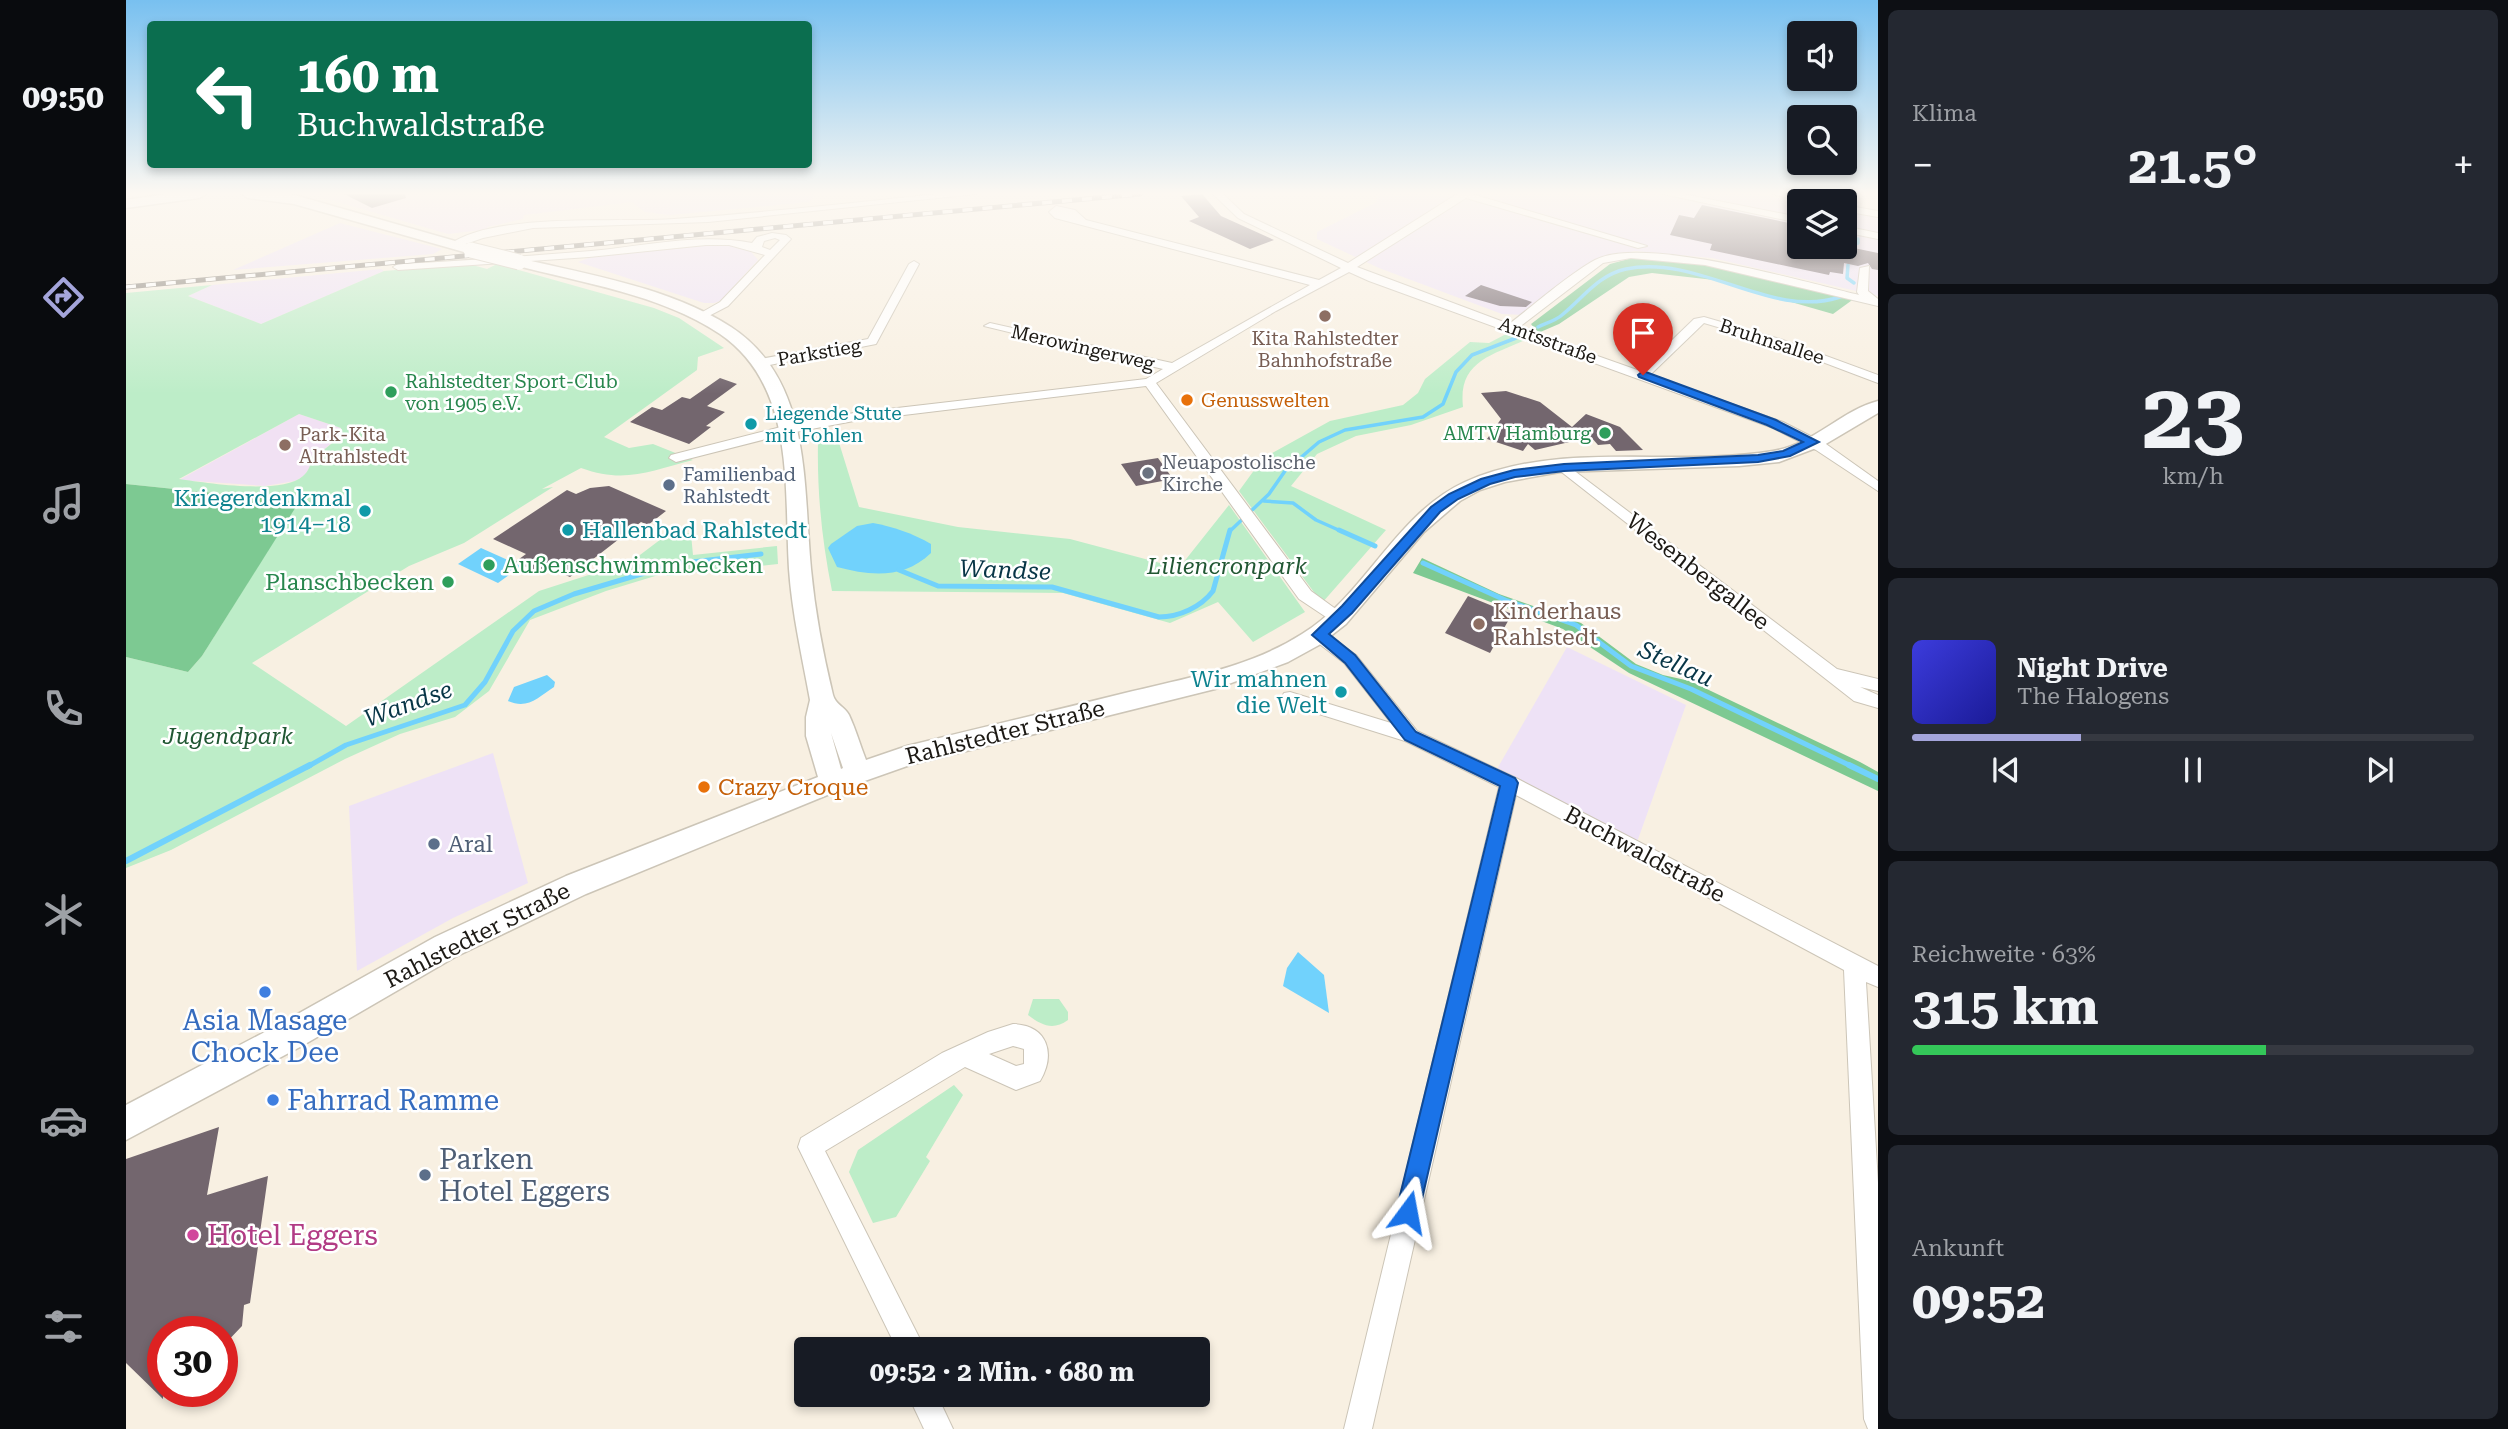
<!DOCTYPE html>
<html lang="de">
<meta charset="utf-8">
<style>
:root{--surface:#171b24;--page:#242831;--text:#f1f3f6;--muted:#9ea1a6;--line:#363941;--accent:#a4a5db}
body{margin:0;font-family:"Roboto Serif",serif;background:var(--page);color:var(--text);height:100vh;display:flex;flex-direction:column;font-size:26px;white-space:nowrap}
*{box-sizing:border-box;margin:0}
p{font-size:23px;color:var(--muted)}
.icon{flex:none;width:38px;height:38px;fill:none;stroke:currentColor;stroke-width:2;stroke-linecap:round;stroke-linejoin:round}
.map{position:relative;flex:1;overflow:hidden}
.drawer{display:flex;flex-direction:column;gap:10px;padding:10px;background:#0d0f14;width:630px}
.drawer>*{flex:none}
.banner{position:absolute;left:21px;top:21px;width:665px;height:147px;border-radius:7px;box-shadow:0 4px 10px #0003;background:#0b6e4f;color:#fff;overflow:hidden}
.controls{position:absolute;left:1661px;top:21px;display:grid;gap:14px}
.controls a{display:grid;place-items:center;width:70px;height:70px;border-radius:7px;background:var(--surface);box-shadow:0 4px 10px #0003;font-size:35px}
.speed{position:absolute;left:21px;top:1316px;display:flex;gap:14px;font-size:35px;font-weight:700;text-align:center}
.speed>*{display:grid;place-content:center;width:91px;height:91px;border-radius:50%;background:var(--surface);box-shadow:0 4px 10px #0003;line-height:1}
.speed .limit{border:10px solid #d22;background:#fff;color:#111}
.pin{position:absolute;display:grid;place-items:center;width:60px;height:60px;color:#fff;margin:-72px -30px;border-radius:50% 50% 50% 0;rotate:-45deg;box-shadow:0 0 7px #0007}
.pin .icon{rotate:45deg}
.me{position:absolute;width:77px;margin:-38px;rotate:13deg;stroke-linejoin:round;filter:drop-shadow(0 0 5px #0008)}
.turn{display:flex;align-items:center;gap:24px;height:147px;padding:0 35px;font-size:32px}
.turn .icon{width:91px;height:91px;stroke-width:2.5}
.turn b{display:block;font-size:49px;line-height:60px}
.big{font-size:52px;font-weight:700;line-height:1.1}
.drawer .card{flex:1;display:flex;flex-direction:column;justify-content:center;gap:10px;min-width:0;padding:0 24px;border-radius:10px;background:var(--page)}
.drawer .dial{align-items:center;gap:0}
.dial b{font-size:91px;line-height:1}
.song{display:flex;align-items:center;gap:21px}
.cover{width:84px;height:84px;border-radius:10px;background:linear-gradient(135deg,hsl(240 70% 55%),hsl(240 70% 35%))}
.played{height:7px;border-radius:4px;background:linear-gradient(90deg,var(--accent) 30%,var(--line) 30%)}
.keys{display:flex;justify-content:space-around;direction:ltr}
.heat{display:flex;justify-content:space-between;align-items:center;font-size:38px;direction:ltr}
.charge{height:10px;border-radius:5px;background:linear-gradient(90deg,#34c759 63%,var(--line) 0)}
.trip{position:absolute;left:668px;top:1337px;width:416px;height:70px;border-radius:7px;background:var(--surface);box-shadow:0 4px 10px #0003;font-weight:700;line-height:70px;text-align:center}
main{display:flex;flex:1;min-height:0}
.tab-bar{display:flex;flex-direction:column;width:126px;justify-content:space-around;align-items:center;background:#090b0e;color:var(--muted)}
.tab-bar .icon{width:49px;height:49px}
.tab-bar .selected{color:var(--accent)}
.tab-bar b{font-size:32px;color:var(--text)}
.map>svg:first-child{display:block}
</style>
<main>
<nav class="tab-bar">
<b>09:50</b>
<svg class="icon selected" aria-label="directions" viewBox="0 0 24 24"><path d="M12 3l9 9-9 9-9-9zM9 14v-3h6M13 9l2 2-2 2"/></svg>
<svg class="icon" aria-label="music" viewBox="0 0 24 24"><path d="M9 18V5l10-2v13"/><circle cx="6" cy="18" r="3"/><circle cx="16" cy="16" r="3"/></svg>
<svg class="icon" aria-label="phone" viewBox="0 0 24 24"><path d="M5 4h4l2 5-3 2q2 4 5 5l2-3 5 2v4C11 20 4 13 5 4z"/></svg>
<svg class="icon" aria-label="climate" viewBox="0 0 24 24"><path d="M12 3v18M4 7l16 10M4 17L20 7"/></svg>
<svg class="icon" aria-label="car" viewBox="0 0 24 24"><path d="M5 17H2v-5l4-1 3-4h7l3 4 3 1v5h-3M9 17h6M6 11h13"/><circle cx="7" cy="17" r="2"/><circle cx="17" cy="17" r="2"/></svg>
<svg class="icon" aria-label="filters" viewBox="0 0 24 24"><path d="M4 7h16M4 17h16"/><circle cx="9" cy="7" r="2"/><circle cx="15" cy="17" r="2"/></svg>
</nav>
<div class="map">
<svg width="1752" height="1429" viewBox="0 0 1752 1429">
<rect width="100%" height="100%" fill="#f8f0e2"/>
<g fill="#eee2f6">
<path d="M556,194H691L683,202L544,215L543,205Z"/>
<path d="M1250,194H1631L1673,202V247H1718L1719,211L1752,218V296L1586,258L1509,251L1476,257L1398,315L1376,314L1253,268L1191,239V232L1249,203L1252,199Z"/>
<path d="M214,223L316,249L307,254L107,270Z"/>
<path d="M597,243L620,246L632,260L594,301L588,303H578L452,262L468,256Z"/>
<path d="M255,269L258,271L135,324L62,296L86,285Z"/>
<path d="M1441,647L1560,705L1510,845L1371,769Z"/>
<path d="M367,753L402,883L327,918L231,971L223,806Z"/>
</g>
<g fill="#f1e1f3">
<path d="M184,194H556L544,205V215L519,212L506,202L398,215L397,219L361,227L363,229L322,234Z"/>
<path d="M173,414L215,428L216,434L189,457L179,475L169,481L139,486L53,480Z"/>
</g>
<g fill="#bdedc8" fill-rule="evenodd">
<path d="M343,264L361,269L371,264L528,308L553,318L598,348L572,357L571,370L478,437L503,448L527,444L567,460C524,471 499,484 455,468L416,489L427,487L338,543L283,566L126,663L220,726L413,591L506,561L547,530L565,534L567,555L651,546L652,564L541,576L539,573L480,591L404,620L363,691L329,717L274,734L219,759L45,850L0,868V657L62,672L76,656L172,502L0,484V293L86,285L62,296L135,324L258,271ZM173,414L215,428L216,435L189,457L186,456C185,464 183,471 177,476C156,495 81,483 53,479Z"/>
<path d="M1382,333L1399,340C1364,356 1332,362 1337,407L1285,425L1230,436L1191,454L1165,486L1260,530L1196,603L1113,491L1137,458L1204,421L1277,405L1292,393L1299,379L1344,342L1363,343Z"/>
<path d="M710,433L733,507L832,527L944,539L1053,568L1103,505L1179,612L1127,642L1092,602L1044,623L937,593L706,591C696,541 691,493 692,443Z"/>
<path d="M907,999H933L942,1012V1020C927,1031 915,1025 902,1015Z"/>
<path d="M828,1085L837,1095L800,1157L804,1161L770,1217L747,1223L723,1172L732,1150Z"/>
</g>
<g fill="#7dc992">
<path d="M1506,258L1581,264L1729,298L1707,314L1588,280L1526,273L1503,277L1433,324L1412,333L1405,324L1484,264Z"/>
<path d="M0,484L173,502L76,656L62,672L0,657Z"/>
<path d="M1296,558L1373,594L1455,623L1510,664L1537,675L1564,681L1734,762L1752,772V791L1503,673L1437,629L1287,573Z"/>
</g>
<g fill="#71d2fc">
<path d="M747,523C768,527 786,533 805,544V553C778,579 745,576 711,567L702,548L705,544L731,526Z"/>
<path d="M355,548L395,566L372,583L332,564Z"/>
<path d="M421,675L429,682L428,687C412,697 402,710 382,701L388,687Z"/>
<path d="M1172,952L1198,975L1203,1013L1157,986L1161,968Z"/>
</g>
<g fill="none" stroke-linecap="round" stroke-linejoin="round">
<g stroke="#71d2fc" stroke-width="3.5">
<path d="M1725,245L1732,243V239"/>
<path d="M1722,265L1721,278L1728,283"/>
<path d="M1412,327C1420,323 1429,321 1436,315C1457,298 1472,275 1500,269C1574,254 1645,320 1714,297"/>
<path d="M1138,501L1167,503L1190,520L1217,532"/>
<path d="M1103,532L1143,494L1159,471L1193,442L1219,430L1297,417L1317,404L1330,372L1346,355L1390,338"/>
</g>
<g stroke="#71d2fc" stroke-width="5">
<path d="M1213,530L1249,546"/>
<path d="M1297,563L1379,600L1450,625L1505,666L1565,689L1727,767"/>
<path d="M773,570L812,586L926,587L1033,617C1053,617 1075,607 1087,591L1104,530"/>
<path d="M181,767L220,745L339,705L359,682L387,631L408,611L448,594L549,564L635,554"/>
</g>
<g stroke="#71d2fc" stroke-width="6">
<path d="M1723,765L1752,779"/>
<path d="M0,861L184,765"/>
</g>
</g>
<g fill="#73666e">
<path d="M218,194H279L280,198L246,208Z"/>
<path d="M1076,194L1095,216L1148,240L1124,249L1063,221L1073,217L1055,196Z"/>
<path d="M1576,205L1673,225V247H1723L1752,253V270L1746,269L1742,263L1732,266L1718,263L1717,274L1704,272L1703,275L1584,250L1586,244L1544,235L1553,215L1568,218Z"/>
<path d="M1355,285L1406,302L1400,307L1374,306L1339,296Z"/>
<path d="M594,378L611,384L581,406L599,412L580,426L585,427L563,444L504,422L526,407L536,410L556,397L564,399Z"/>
<path d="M1380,391L1414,402L1446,427L1460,414L1494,427L1517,450L1490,451L1484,444L1472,445L1465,437L1409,450L1402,444L1397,451L1361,439L1375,419L1355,393Z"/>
<path d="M1032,458L1047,479L1010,486L995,464Z"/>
<path d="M483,486L540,511L522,525L515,522L444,577L419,566L411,572L389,562L400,554L367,539L441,490L450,494L464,488Z"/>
<path d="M1342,596L1386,614L1364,653L1319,633Z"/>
<path d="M93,1127L81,1195L142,1176L124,1303L118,1305L116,1326L96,1347V1332H37V1399L0,1363V1159Z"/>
</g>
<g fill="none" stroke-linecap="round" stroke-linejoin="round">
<defs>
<g id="street">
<path d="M812,194H850L582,222L407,228L357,238L328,248L323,245C366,212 492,223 548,219C636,213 724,203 812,194Z"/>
<path d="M1087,194H1097L1118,214L1222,263L1331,194H1346L1521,246L1512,248L1340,198L1231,267L1383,324C1408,305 1443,274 1469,260C1516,235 1679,282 1733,295L1731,292L1734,268L1743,266L1742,291L1752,299V306L1579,265L1505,258L1477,263L1392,328L1514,371L1568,319L1578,317L1654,339L1752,375V383L1646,343L1578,323L1524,375L1657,422L1700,444L1752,481V491L1690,450L1647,428L1243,281L1223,272L1150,311L1030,383L1185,591L1218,615L1220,619L1212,625L1173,599L1020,386L728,421L664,433L550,462L543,458L545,455L663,425L728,413L1020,379L1037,369L858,326L864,323L1046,363L1184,285L929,218L923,212L930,206L949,210L960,220L1193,280L1215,268L1112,218Z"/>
<path d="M1537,194H1557L1673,217V223Z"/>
<path d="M1647,194H1666L1690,201H1673Z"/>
<path d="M1718,205L1752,211V217L1718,211Z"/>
<path d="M1718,226L1752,233V239L1718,232Z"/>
<path d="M646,233L660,235L665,239L602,306L575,320L571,319V315L594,302L639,255L603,245H580L463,257L272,270L267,267L272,264C336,261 401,256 465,251C520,246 572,233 626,243L631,237ZM649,238L654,240L644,250L636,247L638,241Z"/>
<path d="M788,261L793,264L750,344L634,367L628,363L634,359L742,339L783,264Z"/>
<path d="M1438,463L1711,669L1752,679V691L1734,687L1752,695V708L1728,701L1433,470V464Z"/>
<path d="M1193,629L1230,655L1291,731L1390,778L1752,966V987L1740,982L1752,1183V1429H1742L1738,1419L1718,970L1390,795L1246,1429H1218L1373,787L1279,741L1158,703L1155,698L1158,693L1164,692L1265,723L1218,663L1187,639L1185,635L1187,631Z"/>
<path d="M887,1024C922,1025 930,1054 914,1081L890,1090L839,1067L699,1151L799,1349H771L672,1147L675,1138L816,1053L862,1032ZM887,1046L898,1049V1064L890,1066L863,1054Z"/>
<path d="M782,1395H811L827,1429H798Z"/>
</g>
<g id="secondary">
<path d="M116,194H165L350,247L352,250L345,254L168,204L122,198Z"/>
<path d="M393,258C463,275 543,287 605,327C686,380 677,484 685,569C689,611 697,654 707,695C709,704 719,707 723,715C730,730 734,745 740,760L781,746C854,728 927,711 999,693C1059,678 1123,668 1176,634C1240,595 1269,514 1339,482C1435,439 1546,468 1647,451C1687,445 1716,410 1752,401V413L1698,445L1653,462L1613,466L1434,472L1379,482L1354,490L1334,501L1298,532L1220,624L1193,645L1162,662L1089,689L784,765L716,789L460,894L329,957L174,1047L0,1140V1105L152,1025L309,937L440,876L692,777L680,736V717L684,700C676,656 666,613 663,569C658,488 670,386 594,334C534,294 456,283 388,265L386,262ZM705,733L717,768L715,769Z"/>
</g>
<path id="primary" d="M41,194H80L73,198L0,208V200Z"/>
</defs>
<use href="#street" stroke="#ccc5b7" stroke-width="2"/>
<use href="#secondary" stroke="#ccc5b7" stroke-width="3"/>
<use href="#primary" stroke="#ccc5b7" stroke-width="3"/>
<use href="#street" fill="#fff" fill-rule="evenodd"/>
<use href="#secondary" fill="#fff" fill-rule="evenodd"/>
<use href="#primary" fill="#fff" fill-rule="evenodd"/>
<defs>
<path id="rail" d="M0,287L1014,194"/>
</defs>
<use href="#rail" stroke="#878178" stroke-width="5"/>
<use href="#rail" stroke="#fff" stroke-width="3.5" stroke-dasharray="10" stroke-linecap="butt"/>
<defs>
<path id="secondary-bridge" d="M345,250L393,262"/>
</defs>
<use href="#secondary-bridge" stroke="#ccc5b7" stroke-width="17" stroke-linecap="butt"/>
<use href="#secondary-bridge" stroke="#fff" stroke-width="15"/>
</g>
<linearGradient id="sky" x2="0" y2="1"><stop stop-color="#78c0f0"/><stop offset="0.49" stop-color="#fcf8f2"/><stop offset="1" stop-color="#fcf8f2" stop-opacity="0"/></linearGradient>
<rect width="1752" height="394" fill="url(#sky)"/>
<path fill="#1a73e8" stroke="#114b97" stroke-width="2" d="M1517,371L1650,420L1693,442L1664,456L1632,462L1438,471L1389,477L1364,484L1332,499L1314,512L1226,613L1203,634L1229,655L1290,732L1389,778L1392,783L1293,1212L1290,1220L1282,1223L1274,1220L1270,1212L1374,786L1279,740L1219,663L1186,635L1216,606L1305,507L1323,494L1355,479L1388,470L1438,464L1632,455L1657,451L1677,442L1641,425L1513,377L1512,375Z"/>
<g fill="#8d6e63" stroke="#fff" stroke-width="2.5">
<circle cx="1199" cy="316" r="7"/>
<circle cx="159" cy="445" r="7"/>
<circle cx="1353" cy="624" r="7"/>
</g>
<g fill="#2e9e5b" stroke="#fff" stroke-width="2.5">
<circle cx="265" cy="392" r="7"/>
<circle cx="1479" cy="433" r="7"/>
<circle cx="363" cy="565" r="7"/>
<circle cx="322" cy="582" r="7"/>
</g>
<g fill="#e8710a" stroke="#fff" stroke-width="2.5">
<circle cx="1061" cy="400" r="7"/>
<circle cx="578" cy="787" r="7"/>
</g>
<g fill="#0f9aa8" stroke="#fff" stroke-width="2.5">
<circle cx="625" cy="424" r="7"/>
<circle cx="239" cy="511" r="7"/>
<circle cx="442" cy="530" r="7"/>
<circle cx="1215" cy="692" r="7"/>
</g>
<circle fill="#6b7280" stroke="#fff" stroke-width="2.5" cx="1022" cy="473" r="7"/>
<g fill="#5c6f8a" stroke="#fff" stroke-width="2.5">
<circle cx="543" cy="485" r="7"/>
<circle cx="308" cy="844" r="7"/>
<circle cx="299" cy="1175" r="7"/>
</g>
<g fill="#3f7fe0" stroke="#fff" stroke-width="2.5">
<circle cx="139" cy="992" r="7"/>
<circle cx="147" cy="1100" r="7"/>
</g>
<circle fill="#d1479c" stroke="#fff" stroke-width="2.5" cx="67" cy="1235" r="7"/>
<g text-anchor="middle" stroke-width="5" stroke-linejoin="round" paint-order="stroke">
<g font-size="19" fill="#785e54" stroke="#fff">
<text x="1199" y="345">Kita Rahlstedter<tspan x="1199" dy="22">Bahnhofstraße</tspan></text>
<text x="173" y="441" text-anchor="start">Park-Kita<tspan x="173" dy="22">Altrahlstedt</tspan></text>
</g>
<g font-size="19" fill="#1c1914" stroke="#fff">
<text transform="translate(1422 340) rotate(20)" y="7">Amtsstraße</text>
<text transform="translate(1646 341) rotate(18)" y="7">Bruhnsallee</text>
<text transform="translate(957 347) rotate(13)" y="7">Merowingerweg</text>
<text transform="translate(693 352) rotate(-10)" y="7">Parkstieg</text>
</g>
<g font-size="19" fill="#27864d" stroke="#fff" text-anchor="start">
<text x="279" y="388">Rahlstedter Sport-Club<tspan x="279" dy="22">von 1905 e.V.</tspan></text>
<text x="1465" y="440" text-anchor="end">AMTV Hamburg</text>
</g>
<g font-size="19" fill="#c56008" stroke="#fff" text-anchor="start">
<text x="1075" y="407">Genusswelten</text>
</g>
<g font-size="19" fill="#0d838f" stroke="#fff" text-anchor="start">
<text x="639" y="420">Liegende Stute<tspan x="639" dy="22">mit Fohlen</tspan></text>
</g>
<g font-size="19" fill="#5b616d" stroke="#fff" text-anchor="start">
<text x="1036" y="469">Neuapostolische<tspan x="1036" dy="22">Kirche</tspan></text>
</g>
<g font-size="19" fill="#4e5e75" stroke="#fff" text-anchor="start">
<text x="557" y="481">Familienbad<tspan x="557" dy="22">Rahlstedt</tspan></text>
</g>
<g font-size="23" fill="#0d838f" stroke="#fff" text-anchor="end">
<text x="225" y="506">Kriegerdenkmal<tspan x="225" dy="26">1914–18</tspan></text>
<text x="456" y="538" text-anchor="start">Hallenbad Rahlstedt</text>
<text x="1201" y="687">Wir mahnen<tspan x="1201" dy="26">die Welt</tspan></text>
</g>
<g font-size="23" fill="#27864d" stroke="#fff" text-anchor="start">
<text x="377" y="573">Außenschwimmbecken</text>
<text x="308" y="590" text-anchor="end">Planschbecken</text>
</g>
<g font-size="23" font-style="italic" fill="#215733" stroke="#fff">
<text x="1101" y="574">Liliencronpark</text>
<text x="102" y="744">Jugendpark</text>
</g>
<g font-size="23" fill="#1c1914" stroke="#fff">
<text transform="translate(1572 571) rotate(38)" y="8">Wesenbergallee</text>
<text transform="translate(879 732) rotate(-14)" y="8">Rahlstedter Straße</text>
<text transform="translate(1519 854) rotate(28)" y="8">Buchwaldstraße</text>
<text transform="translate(351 935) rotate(-27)" y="8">Rahlstedter Straße</text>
</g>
<g font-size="23" fill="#785e54" stroke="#fff" text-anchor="start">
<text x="1367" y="619">Kinderhaus<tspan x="1367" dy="26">Rahlstedt</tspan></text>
</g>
<g font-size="23" fill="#c56008" stroke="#fff" text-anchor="start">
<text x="592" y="795">Crazy Croque</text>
</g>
<g font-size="23" fill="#4e5e75" stroke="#fff" text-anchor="start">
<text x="322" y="852">Aral</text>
</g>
<g font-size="24" font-style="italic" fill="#073546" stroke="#fff">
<text transform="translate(879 570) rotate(2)" y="8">Wandse</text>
<text transform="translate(1550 664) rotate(24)" y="8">Stellau</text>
<text transform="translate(282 704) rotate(-20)" y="8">Wandse</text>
</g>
<g font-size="28" fill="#366cbe" stroke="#fff">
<text x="139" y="1030">Asia Masage<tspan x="139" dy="32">Chock Dee</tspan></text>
<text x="161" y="1110" text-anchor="start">Fahrrad Ramme</text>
</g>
<g font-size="28" fill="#4e5e75" stroke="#fff" text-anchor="start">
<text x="313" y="1169">Parken<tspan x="313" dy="32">Hotel Eggers</tspan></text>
</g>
<g font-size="28" fill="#b23c85" stroke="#fff" text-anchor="start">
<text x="81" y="1245">Hotel Eggers</text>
</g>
</g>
</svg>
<div class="controls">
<a><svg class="icon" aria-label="sound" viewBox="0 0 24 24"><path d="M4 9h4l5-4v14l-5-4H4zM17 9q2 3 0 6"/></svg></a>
<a><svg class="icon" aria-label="search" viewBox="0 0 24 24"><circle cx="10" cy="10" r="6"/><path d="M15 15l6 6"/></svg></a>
<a><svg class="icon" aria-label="layers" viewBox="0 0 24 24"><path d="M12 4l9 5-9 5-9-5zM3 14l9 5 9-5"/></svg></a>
</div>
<div class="speed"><div class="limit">30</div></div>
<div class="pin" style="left:1517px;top:375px;background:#d93025"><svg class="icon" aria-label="arrive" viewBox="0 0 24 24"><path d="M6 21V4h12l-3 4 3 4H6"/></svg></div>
<svg class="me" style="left:1282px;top:1212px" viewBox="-20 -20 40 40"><path d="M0-17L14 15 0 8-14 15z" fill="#1a73e8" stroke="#fff" stroke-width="4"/></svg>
<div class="trip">09:52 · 2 Min. · 680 m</div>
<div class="banner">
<div class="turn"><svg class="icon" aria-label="left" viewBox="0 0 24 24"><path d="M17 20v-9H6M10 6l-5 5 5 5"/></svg><div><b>160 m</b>Buchwaldstraße</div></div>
</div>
</div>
<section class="drawer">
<div class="card"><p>Klima</p>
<div class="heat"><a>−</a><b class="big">21.5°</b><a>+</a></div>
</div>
<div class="card dial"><b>23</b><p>km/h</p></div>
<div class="card">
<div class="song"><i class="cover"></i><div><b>Night Drive</b><p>The Halogens</p></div></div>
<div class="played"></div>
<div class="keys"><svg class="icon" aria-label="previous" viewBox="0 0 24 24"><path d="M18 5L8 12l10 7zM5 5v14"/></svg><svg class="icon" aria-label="pause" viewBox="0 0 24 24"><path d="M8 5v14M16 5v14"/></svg><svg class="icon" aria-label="next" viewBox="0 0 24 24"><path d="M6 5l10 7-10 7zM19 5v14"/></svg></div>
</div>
<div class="card"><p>Reichweite · 63%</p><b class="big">315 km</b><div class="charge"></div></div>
<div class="card"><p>Ankunft</p><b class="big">09:52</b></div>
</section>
</main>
